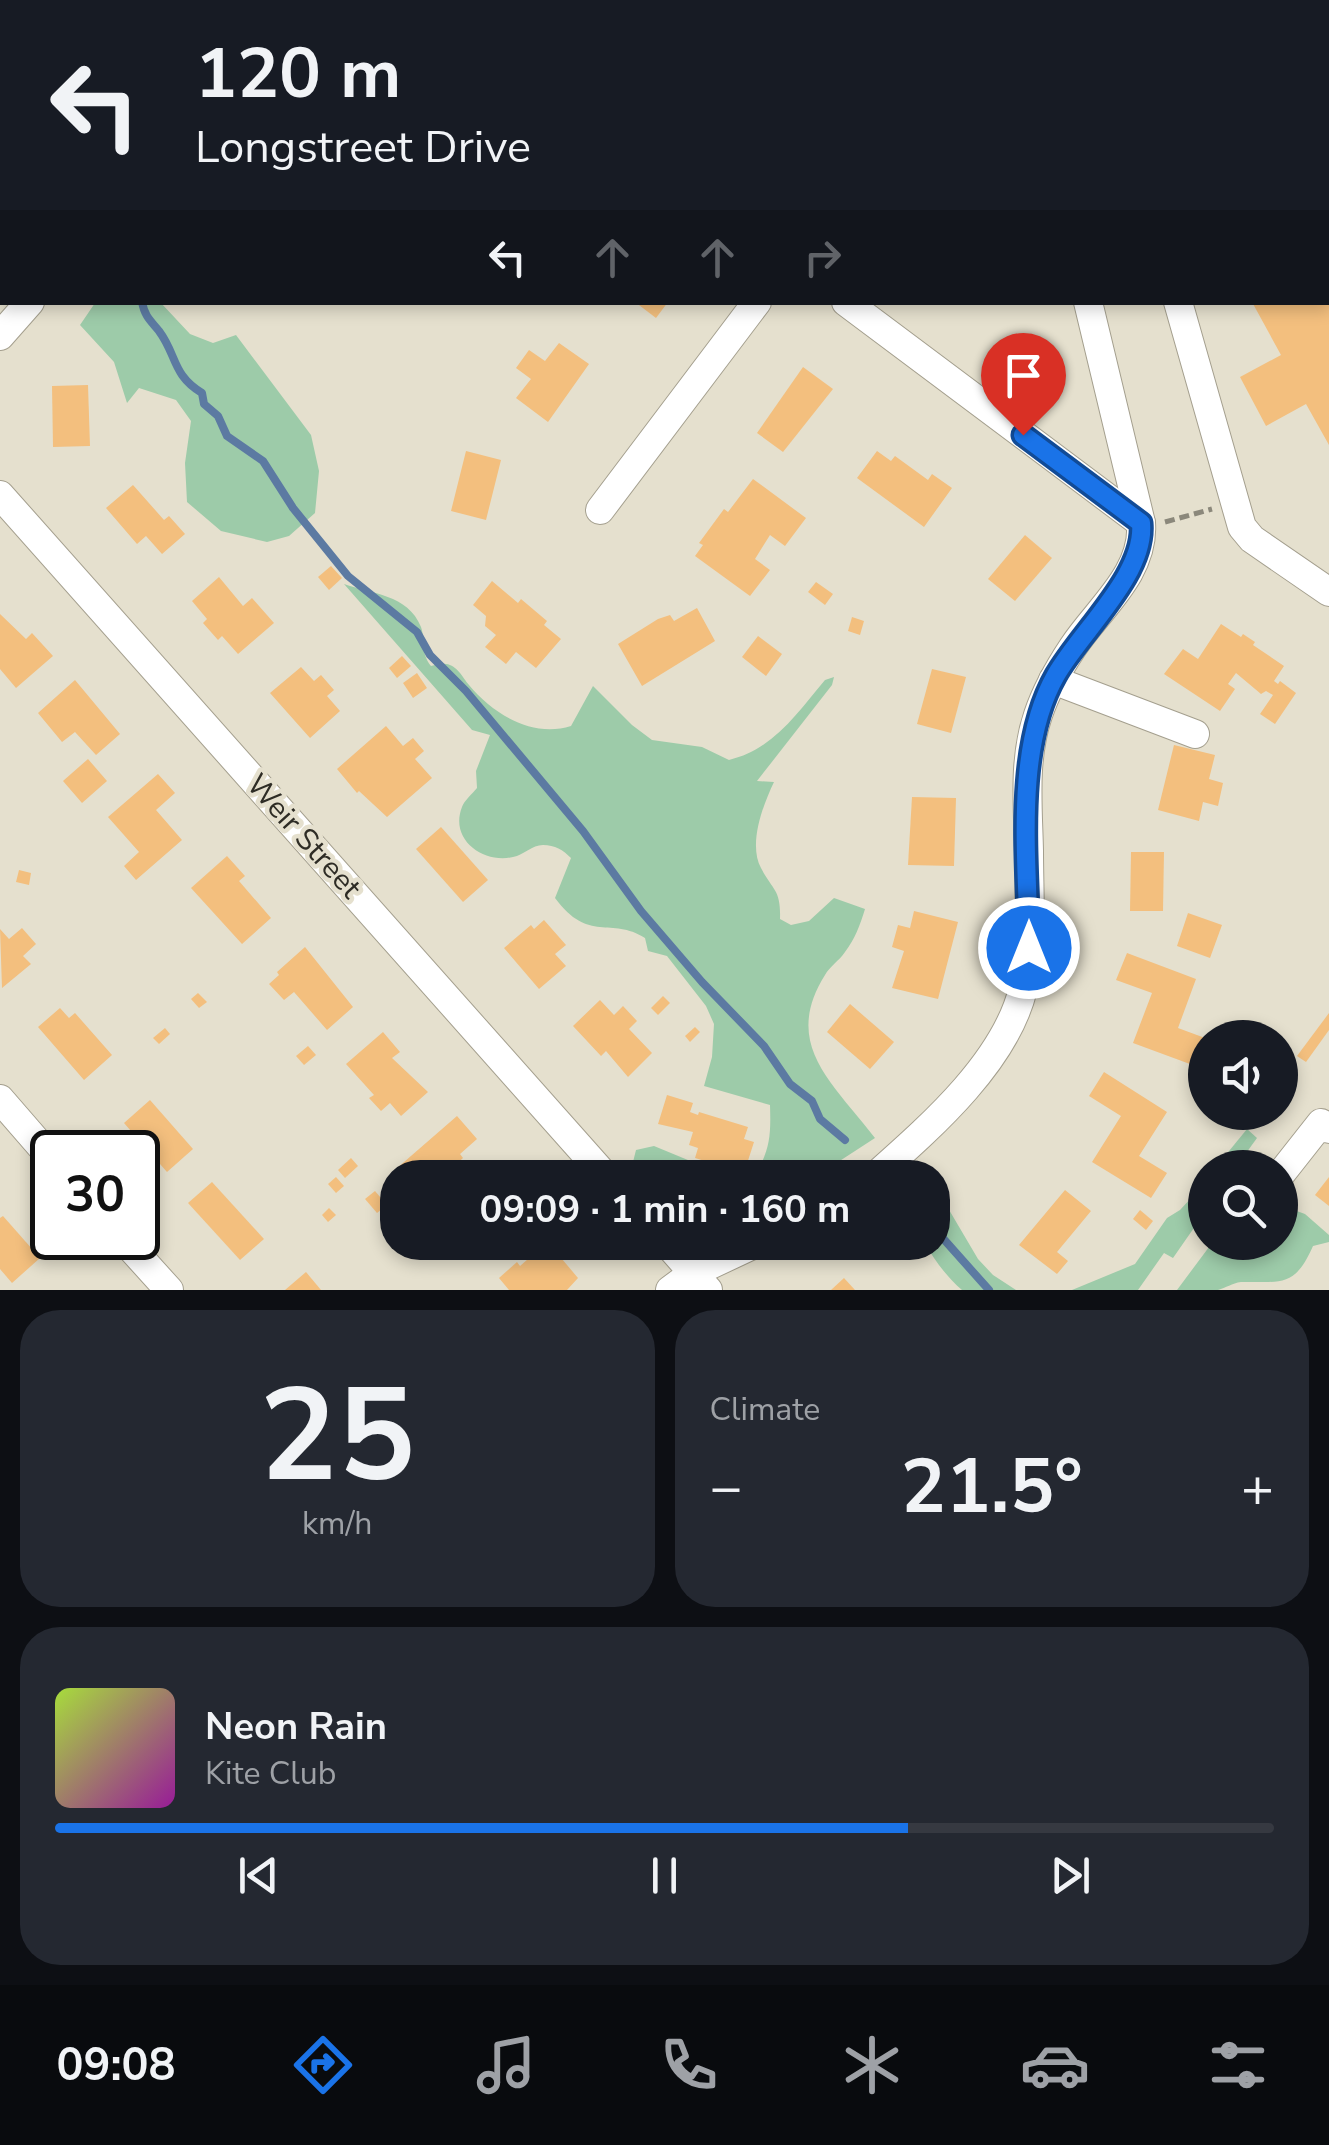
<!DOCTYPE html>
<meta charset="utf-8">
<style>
:root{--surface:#171b24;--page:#242831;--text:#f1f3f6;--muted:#9ea1a6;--line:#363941;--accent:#1a73e8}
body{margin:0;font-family:"Nunito Sans",sans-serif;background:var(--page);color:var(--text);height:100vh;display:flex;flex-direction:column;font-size:38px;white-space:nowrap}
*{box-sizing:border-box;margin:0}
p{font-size:32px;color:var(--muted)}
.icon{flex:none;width:55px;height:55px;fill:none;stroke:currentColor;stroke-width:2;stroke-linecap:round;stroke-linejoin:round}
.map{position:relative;height:1290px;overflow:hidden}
.sheet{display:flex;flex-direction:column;gap:20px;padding:20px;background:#0d0f14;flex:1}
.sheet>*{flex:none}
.banner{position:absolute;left:0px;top:0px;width:1330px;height:305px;box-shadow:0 5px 15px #0003;background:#171b24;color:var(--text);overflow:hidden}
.controls{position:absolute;left:1188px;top:1020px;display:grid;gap:20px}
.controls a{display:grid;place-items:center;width:110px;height:110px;border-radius:50%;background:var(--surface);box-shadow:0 5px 15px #0003;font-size:50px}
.speed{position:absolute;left:30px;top:1130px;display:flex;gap:20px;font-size:50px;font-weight:700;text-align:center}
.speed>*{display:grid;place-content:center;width:130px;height:130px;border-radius:50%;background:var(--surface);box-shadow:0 5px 15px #0003;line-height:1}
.speed .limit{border:5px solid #111;border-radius:15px;background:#fff;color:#111}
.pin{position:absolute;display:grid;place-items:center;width:85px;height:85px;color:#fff;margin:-102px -42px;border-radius:50% 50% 50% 0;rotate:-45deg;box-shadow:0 0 10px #0007}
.pin .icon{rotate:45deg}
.me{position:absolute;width:110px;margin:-55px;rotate:0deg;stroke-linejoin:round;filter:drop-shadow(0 0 8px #0008)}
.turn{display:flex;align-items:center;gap:35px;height:210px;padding:0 30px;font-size:45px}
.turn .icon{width:130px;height:130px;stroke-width:2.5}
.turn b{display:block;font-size:70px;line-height:85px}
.lanes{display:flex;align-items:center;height:95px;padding:0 30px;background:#0003;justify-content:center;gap:50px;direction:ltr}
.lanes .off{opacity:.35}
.big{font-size:75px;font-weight:700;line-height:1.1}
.sheet .card{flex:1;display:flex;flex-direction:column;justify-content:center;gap:15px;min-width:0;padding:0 35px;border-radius:40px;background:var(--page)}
.sheet .dial{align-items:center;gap:0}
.dial b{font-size:130px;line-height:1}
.song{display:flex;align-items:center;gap:30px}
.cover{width:120px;height:120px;border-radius:15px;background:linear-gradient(135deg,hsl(80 70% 55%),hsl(300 70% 35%))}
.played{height:10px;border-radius:5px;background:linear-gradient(90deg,var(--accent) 70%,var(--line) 70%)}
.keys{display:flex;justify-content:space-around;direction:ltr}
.heat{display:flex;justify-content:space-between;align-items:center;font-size:55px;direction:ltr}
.sheet .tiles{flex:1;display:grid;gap:20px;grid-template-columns:1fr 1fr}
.card:last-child{grid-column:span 2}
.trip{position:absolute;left:380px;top:1160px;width:570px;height:100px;border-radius:40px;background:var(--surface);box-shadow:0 5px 15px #0003;font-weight:700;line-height:100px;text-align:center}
.dock{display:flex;height:160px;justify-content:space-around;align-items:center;background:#090b0e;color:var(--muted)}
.dock .icon{width:70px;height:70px}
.dock .current{color:var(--accent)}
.dock b{font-size:45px;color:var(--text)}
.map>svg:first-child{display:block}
</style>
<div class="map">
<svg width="1329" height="1290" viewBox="0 0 1329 1290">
<rect width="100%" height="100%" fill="#e5e0ce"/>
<g fill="#9dcba9">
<path d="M1041,0H1202L1205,2H1042Z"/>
<path d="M95,303H161L190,334L213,343L236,335L311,435L319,471L315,513L289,536L267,542L221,531L187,502L185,463L191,421L176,400L139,388L127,403L114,362L80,325Z"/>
<path d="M344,584C371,594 408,594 421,627C426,642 420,652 431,666C436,665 441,663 446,664C457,665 463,678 469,685C493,714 532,738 571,726L593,686L632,725L652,740L702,747L729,760C774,749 797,713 825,680L834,677L832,685L757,781L774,782C763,805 748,844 761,868C773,891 781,889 780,919L791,925L809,921L834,898L865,909C860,925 855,939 845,952C839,961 830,966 825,975C781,1045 834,1084 875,1138L835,1164L825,1177H754C770,1150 771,1137 770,1105L704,1086L712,1057L714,1024L706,1006L667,956L648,951L645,938C611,916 589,944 555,898L571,858C563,850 555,845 543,845C532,845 524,855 513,857C484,864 449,840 462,807C464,801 472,794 477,788L476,771L490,735L472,730Z"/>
<path d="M1247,1129L1257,1138L1236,1167H1216Z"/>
<path d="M654,1146L729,1177H648L633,1162L636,1150Z"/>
<path d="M1205,1183V1212L1173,1258L1164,1253L1138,1290H1072L1135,1264L1167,1218L1180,1210Z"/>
<path d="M933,1202L945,1203L978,1259L993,1275L1016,1290H962C947,1277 934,1260 925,1243L932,1242Z"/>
<path d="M1280,1205L1305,1214L1329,1235V1242L1313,1246C1294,1289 1281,1281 1241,1282C1232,1283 1226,1288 1218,1290C1206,1290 1190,1290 1177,1290L1212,1243L1280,1242Z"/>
</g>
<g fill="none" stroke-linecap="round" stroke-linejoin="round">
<g stroke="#5c7aa2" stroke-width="8">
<path d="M0,189L2,191"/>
<path d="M142,302C145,317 150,320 159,331C177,355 172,375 202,393L204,404L218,416L227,436L263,461L293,508L348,576L417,632L430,655L466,691L583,831L641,911L702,982L764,1046L790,1084L812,1101L820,1119L845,1140"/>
<path d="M932,1226L989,1290"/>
</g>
</g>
<g fill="#f3bf7e">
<path d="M635,302H668L656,318Z"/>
<path d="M1252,302H1329V445L1306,404L1266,426L1240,377L1281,355Z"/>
<path d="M559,343L589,364L548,422L516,398L531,379L516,368L529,350L545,361Z"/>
<path d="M803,367L833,389L783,452L757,433Z"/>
<path d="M88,385L90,446L53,447L52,386Z"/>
<path d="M466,451L501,460L486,520L451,511Z"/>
<path d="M877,451L891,461L895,456L928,480L932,474L952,488L924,527L857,478Z"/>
<path d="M753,479L806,518L785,546L770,535L755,559L770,570L750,596L695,556L703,545L699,543L724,509L728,512Z"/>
<path d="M133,485L164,520L169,516L185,534L162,554L146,536L137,544L106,508Z"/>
<path d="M1025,535L1052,558L1015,601L988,579Z"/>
<path d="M331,566L342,578L329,590L318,577Z"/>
<path d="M219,577L243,606L252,598L274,623L238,654L222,636L218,640L203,623L207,619L192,601Z"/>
<path d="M492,581L518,603L521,599L547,621L544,625L561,639L536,668L516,652L506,664L485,647L496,635L485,626L486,616L473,605Z"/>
<path d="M816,582L833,594L825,605L808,592Z"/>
<path d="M697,608L715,641L642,686L618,644L658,619L670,615L674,621Z"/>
<path d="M0,614L26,639L32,633L53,656L16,688L0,669Z"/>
<path d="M852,617L864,621L860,635L848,631Z"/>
<path d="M1221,624L1241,637L1243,634L1255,642L1253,645L1284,666L1274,681L1278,684L1280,681L1296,693L1275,724L1260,714L1273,695L1266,691L1261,694L1236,673L1228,684L1235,689L1220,711L1164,674L1183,649L1198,659Z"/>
<path d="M758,636L782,654L766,676L742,657Z"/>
<path d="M402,656L411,666L397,678L389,668Z"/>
<path d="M301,667L314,681L321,675L334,690L327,696L340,711L310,738L270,693Z"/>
<path d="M932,669L966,677L951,733L917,724Z"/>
<path d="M417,673L427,688L413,698L403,683Z"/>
<path d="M75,680L120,734L96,755L75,732L62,742L38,713Z"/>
<path d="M386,726L403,746L413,738L424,751L415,759L432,778L387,817L359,791L357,793L337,769Z"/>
<path d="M1174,745L1215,755L1209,779L1223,783L1218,806L1203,802L1199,821L1158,810Z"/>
<path d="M88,759L107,781L82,803L63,781Z"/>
<path d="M158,774L175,793L156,810L182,840L136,880L124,866L139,852L108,817Z"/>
<path d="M912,797L956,798L954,866L908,865Z"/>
<path d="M441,827L488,880L463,902L416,849Z"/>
<path d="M1131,852H1164L1163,911H1130Z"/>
<path d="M227,856L245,876L239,881L271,918L242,944L191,888Z"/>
<path d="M19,870L31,873L29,885L16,882Z"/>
<path d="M914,911L958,922L938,999L892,988L904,951L892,947L898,925L910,928Z"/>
<path d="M1188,913L1222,925L1210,958L1177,946Z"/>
<path d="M544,920L566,945L555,954L566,966L539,989L504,948L531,925L534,929Z"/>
<path d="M22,928L36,944L23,956L31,964L2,988L0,929L9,939Z"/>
<path d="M305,947L353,1007L327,1030L294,992L284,1000L269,984L279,975L277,972Z"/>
<path d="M1127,953L1196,979L1178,1028L1205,1038L1198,1067L1133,1043L1152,993L1116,980Z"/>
<path d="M198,993L207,1002L199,1008L191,999Z"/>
<path d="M663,996L670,1003L658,1015L651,1008Z"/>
<path d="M600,1000L614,1015L623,1006L637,1021L629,1029L652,1053L628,1077L606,1051L601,1056L573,1026Z"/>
<path d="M850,1004L894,1042L870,1069L827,1032Z"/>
<path d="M60,1008L69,1018L75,1013L112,1055L84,1080L38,1027Z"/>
<path d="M1329,1013V1030L1306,1062L1297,1056Z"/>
<path d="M695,1027L700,1032L690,1042L685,1036Z"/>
<path d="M165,1028L170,1034L159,1044L153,1038Z"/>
<path d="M383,1032L400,1052L392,1058L428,1092L401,1116L390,1103L381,1111L369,1098L374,1095L346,1064Z"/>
<path d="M308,1046L316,1055L304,1065L296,1056Z"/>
<path d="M1104,1072L1167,1112L1139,1156L1167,1173L1151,1198L1092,1162L1121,1116L1089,1096Z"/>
<path d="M667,1095L693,1103L690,1112L698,1115L699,1112L748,1127L744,1139L754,1142L744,1173L695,1158L698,1148L689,1145L693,1132L658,1124Z"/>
<path d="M150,1100L193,1149L167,1172L124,1123Z"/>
<path d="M457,1116L477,1139L460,1154L463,1158L452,1168L460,1178H403L396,1169Z"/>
<path d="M351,1158L358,1166L345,1178L338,1170Z"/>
<path d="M336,1177L344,1186L336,1193L328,1184Z"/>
<path d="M1329,1177V1206L1315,1195Z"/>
<path d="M212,1182L264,1239L240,1260L188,1203Z"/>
<path d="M1065,1190L1091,1211L1057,1252L1068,1261L1057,1274L1019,1245Z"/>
<path d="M375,1191L387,1205L377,1213L365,1199Z"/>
<path d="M329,1208L336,1215L328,1222L322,1215Z"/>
<path d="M1140,1210L1153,1221L1146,1230L1133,1219Z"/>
<path d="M3,1216L40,1258L12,1283L0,1269V1218Z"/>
<path d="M551,1246L578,1278L567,1290H509L499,1278L517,1262L520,1266L536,1252L540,1256Z"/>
<path d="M306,1272L321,1290H285Z"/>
<path d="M844,1278L855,1290H831Z"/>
</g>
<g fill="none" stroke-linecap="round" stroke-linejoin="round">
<defs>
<g id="minor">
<path d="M438,0L441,2"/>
<path d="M1016,0V2"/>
<path d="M260,2L262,0"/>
<path d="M1328,193L1329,194"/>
<path d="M846,302L1141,523"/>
<path d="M1178,302L1242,527L1252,539L1329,592"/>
<path d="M0,336L30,302"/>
<path d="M0,495L607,1178"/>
<path d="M600,510L757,302"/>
<path d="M1053,680L1195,734"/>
<path d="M0,1099L52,1159"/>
<path d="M1280,1175L1321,1123L1329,1129"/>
<path d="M873,1178C928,1129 1005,1063 1023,989C1033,944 1029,897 1029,851C1028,806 1023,759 1038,715C1046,691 1059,668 1073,647C1098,609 1145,573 1141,523L1088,302"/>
<path d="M122,1238L169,1290"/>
<path d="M666,1242L708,1290"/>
<path d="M670,1290L693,1273L759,1242"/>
</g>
<g id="major">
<path d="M1240,0L1243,2"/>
<path d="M1320,0L1324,2"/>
<path d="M1328,65L1329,66"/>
</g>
</defs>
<use href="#minor" stroke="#a49f8e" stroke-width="30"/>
<use href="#major" stroke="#a49f8e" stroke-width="38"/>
<path stroke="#8b887b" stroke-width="5" stroke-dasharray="10 5" stroke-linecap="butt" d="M1165,522L1212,509"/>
<use href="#minor" stroke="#fff" stroke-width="28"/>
<use href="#major" stroke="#fff" stroke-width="35"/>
</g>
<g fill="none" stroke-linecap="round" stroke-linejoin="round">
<defs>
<path id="route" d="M1023,435L1141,523C1146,574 1081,631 1056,675C1013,750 1028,863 1029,948"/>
</defs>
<use href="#route" stroke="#114b97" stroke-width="25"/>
<use href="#route" stroke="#1a73e8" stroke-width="18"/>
</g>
<g text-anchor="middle" stroke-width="9" stroke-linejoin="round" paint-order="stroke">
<g font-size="30" fill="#2e2c25" stroke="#e5e0ce">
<text transform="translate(304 836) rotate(48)" y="10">Weir Street</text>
</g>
</g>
</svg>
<div class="controls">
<a><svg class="icon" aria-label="sound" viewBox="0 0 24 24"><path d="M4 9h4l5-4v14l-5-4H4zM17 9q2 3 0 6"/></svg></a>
<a><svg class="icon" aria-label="search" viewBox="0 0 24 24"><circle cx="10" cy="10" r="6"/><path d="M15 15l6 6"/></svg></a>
</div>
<div class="speed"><div class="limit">30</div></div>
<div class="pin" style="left:1023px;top:435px;background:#d93025"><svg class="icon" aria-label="arrive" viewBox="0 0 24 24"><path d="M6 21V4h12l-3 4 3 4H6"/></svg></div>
<svg class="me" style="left:1029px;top:948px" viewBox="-20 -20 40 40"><circle r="17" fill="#1a73e8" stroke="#fff" stroke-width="3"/><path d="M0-11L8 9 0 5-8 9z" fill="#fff"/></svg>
<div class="trip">09:09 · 1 min · 160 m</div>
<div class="banner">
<div class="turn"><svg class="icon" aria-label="left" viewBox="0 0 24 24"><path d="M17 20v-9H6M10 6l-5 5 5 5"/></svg><div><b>120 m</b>Longstreet Drive</div></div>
<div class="lanes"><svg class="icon" aria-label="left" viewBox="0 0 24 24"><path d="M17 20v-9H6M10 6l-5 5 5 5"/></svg><svg class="icon off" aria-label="ahead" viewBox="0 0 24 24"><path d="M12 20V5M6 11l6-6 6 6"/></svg><svg class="icon off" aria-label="ahead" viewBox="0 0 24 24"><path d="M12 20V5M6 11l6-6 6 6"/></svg><svg class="icon off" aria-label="right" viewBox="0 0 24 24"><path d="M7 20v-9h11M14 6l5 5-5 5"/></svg></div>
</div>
</div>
<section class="sheet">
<div class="tiles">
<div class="card dial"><b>25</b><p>km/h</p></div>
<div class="card"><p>Climate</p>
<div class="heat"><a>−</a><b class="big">21.5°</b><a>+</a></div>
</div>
<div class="card">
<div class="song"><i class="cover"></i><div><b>Neon Rain</b><p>Kite Club</p></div></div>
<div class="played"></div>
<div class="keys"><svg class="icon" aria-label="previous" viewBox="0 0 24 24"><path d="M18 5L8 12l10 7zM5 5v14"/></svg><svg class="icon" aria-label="pause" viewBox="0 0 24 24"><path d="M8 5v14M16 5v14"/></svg><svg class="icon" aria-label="next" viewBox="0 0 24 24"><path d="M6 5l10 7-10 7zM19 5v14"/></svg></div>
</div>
</div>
</section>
<nav class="dock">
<b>09:08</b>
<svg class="icon current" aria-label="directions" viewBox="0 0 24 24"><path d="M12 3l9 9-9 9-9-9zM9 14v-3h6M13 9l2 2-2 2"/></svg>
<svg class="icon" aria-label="music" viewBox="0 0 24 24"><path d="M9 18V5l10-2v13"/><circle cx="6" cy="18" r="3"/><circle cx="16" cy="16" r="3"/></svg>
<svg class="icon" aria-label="phone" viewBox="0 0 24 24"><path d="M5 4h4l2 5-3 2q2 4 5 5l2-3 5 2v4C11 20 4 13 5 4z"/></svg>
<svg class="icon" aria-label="climate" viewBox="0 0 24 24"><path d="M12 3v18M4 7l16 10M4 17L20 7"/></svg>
<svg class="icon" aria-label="car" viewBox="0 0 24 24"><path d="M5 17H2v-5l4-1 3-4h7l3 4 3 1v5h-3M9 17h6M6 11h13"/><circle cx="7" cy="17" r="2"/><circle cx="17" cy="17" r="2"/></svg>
<svg class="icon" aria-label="filters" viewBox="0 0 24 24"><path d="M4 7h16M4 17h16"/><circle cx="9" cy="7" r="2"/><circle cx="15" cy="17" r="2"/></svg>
</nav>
